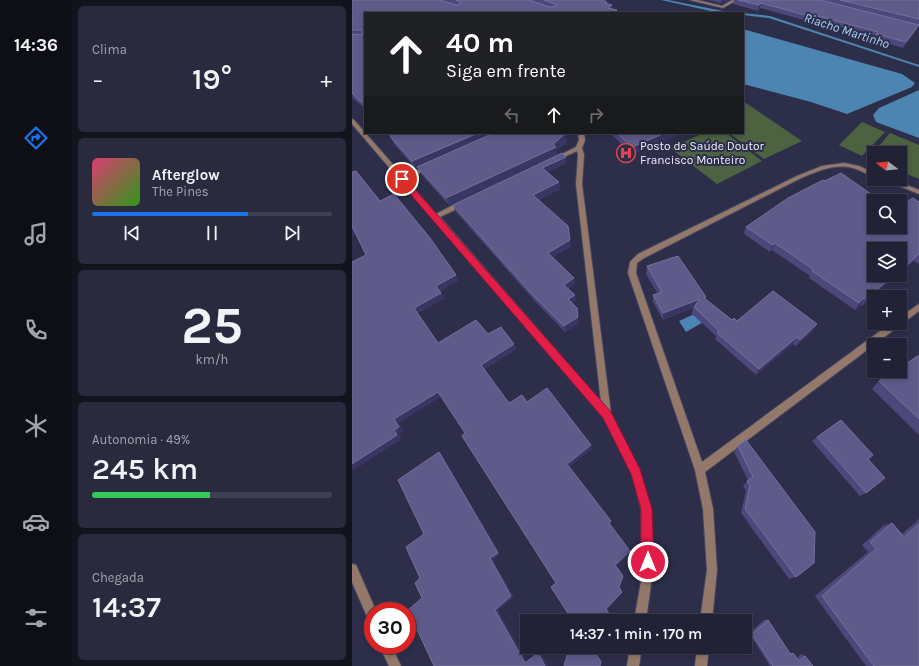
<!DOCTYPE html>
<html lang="pt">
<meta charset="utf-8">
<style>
:root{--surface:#222237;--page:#2a2a3f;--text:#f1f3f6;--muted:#a2a4ad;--line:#3f3f52;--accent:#1a73e8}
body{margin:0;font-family:Karla,sans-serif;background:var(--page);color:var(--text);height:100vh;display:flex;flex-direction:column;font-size:15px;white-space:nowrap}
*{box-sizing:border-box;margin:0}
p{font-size:13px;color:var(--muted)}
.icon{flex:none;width:22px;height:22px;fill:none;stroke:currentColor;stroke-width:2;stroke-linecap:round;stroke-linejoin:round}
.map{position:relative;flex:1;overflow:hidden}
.side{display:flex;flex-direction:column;gap:6px;padding:6px;background:#13131e;width:280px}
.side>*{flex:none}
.guide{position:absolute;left:12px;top:12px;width:380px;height:122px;border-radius:0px;box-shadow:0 2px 6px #0003,0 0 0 1px var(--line);background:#202124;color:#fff;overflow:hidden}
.needle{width:26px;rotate:286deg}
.tools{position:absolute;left:515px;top:146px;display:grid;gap:8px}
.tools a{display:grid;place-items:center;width:40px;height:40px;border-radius:0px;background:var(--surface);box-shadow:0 2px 6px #0003,0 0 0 1px var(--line);font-size:20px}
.speed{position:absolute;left:12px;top:602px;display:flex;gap:8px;font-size:20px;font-weight:700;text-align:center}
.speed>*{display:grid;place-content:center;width:52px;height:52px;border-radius:50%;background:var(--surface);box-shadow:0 2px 6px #0003,0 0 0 1px var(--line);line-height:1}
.speed .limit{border:6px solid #d22;background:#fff;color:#111}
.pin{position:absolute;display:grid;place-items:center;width:34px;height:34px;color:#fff;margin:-17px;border:2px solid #fff;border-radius:50%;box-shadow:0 1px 4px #0007}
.me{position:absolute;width:44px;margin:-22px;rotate:0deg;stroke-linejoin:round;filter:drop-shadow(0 0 3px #0008)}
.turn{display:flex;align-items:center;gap:14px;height:84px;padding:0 16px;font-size:18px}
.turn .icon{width:52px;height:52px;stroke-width:2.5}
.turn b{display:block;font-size:28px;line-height:34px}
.lanes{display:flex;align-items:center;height:38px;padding:0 16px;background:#0003;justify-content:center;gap:20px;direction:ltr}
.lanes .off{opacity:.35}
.big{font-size:30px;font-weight:600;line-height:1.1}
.side .card{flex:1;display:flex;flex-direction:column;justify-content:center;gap:6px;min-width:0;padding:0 14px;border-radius:6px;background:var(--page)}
.side .dial{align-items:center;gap:0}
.dial b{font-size:52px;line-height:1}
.song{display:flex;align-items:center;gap:12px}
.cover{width:48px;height:48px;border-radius:6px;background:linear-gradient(135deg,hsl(340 70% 55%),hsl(110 70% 35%))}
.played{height:4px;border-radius:2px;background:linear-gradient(90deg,var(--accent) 65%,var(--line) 65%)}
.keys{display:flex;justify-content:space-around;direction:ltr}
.heat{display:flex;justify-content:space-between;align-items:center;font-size:22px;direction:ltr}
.charge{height:6px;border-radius:3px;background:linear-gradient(90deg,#34c759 49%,var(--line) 0)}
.trip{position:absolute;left:168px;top:614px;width:232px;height:40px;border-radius:0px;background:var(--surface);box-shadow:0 2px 6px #0003,0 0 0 1px var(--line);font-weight:600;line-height:40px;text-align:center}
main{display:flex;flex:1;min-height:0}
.dock{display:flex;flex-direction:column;width:72px;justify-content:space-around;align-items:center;background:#0e0e16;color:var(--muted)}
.dock .icon{width:28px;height:28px}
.dock .on{color:var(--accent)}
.dock b{font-size:18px;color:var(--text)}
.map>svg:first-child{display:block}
</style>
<main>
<nav class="dock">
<b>14:36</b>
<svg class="icon on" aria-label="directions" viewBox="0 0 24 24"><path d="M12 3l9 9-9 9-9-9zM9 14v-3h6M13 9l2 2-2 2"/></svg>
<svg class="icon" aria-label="music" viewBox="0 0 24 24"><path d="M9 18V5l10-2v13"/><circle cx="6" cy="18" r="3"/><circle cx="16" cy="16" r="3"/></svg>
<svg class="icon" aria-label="phone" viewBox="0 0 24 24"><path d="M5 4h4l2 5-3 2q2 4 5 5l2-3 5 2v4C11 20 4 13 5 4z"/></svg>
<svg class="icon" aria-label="climate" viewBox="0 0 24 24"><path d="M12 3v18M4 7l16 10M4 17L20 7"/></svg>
<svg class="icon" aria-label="car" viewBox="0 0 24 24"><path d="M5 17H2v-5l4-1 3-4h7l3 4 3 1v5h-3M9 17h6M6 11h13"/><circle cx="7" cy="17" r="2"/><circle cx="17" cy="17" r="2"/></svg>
<svg class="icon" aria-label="filters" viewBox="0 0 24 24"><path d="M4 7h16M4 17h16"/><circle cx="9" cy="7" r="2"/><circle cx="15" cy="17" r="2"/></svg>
</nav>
<section class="side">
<div class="card"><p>Clima</p>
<div class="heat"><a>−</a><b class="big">19°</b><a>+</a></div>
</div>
<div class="card">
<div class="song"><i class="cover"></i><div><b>Afterglow</b><p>The Pines</p></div></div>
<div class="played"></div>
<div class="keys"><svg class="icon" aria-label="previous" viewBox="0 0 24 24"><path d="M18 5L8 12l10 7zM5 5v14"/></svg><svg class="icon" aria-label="pause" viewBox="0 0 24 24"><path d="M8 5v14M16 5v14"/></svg><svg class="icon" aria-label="next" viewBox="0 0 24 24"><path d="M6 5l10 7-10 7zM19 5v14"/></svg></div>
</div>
<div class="card dial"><b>25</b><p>km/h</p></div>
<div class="card"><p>Autonomia · 49%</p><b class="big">245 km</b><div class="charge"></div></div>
<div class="card"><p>Chegada</p><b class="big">14:37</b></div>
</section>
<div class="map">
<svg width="567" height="666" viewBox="0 0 567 666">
<rect width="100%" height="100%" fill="#2d2e49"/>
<g fill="#4c6240">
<path d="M391,101L450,141L412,159L377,133H391Z"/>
<path d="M510,122L533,132L510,156L487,145Z"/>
<path d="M352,133H374L410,161L365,184L318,148Z"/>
<path d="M538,133L567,145V179L548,171V153H522V160L517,158Z"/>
</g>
<g fill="#4d85b2">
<path d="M391,29L550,74L563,83L560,87L495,114L459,102L391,84Z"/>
<path d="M567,90V138L524,122L521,115L527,108Z"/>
<path d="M347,312L353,321L334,332L327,321Z"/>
</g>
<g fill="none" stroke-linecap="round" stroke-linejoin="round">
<g fill="#4d85b2" fill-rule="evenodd">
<path d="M309,0H316L381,13L363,12Z"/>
<path d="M391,13L418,16L567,65V67L417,18L391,15Z"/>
</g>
<defs>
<g id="minor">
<path d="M338,0H345L370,6L380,0H385L371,8Z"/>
<path d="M0,119L2,120L51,176L75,166H79V168L54,179L84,214L109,201H113V205L88,217L249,402L224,184L226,155L225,151L205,160H201L200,159L224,147L227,140L226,133H232L233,140L230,148L232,155L230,184L259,414L287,470L299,509L300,576L294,621H282L290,576L289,509L280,474L252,418L0,124Z"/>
<path d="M492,163L507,166L522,173V177C515,175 509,170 501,168C483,163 466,171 449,178L292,258L285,263L284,273L350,462L539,323H548V317L567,304V311L353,472L361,509L365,570L360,621H348L355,570L351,509L343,470L276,273L278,262L286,254L445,176L470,166Z"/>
<path d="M530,179H539L567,190V194Z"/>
<path d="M0,564L4,565L24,611H21V623L17,621L0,582Z"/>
<path d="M27,645H39L49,666H37Z"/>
<path d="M278,647H290L287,666H275Z"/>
<path d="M345,647H357L355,666H343Z"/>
</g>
</defs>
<use href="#minor" stroke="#484962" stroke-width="2"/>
<use href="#minor" fill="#94796a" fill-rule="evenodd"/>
</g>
<g fill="#4c487c">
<path d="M0,0H251L255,4L260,5V9L13,13V109L2,99L0,100Z"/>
<path d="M356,0H380L369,3Z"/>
<path d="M382,0H567V25L564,30L551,48L522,39L523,37L454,18L452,20L408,8L406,11L381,4Z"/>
<path d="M258,133H330L280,154Z"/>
<path d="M213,134L215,142L204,150L205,154L98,206L69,174L66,168L64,169L42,144L38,136Z"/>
<path d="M215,163L195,172L207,182L208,189L187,200L219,246L201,257L222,278L223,284L216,289L224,301L220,303L227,323L213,332L182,300L104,212L101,205Z"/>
<path d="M567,202V264L562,261L548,249L522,275H547L540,282L538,281L510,306L509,304L503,310L457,278L458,276L420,250L418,252L392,234L394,227H522Z"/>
<path d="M295,266L354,299L380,320L461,331L444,346L441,344L404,375L363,339L364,336L340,314L341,308L311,320L301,302V295L306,294L294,274Z"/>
<path d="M567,355V435L520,389L527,381Z"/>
<path d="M465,437L514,493L508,496L460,441Z"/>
<path d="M394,440L444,577L437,579L389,513L394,490L391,486L396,480L382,452L386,446Z"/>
<path d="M567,519V666H514L463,596L516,552L510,545L531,526L540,523L550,534Z"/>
<path d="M412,620H416L437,652L441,653L445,658L449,654L453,656L461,666H418L397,633Z"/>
</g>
<g fill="#383662">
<path d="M369,0H380L369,3Z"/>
<path d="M409,3L408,8L406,11L407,5Z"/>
<path d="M260,5V12L256,8Z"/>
<path d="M455,13L454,18L452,20L453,15Z"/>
<path d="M567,25L564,30L551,48L554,42Z"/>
<path d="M0,94L2,99L0,100Z"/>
<path d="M126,133H145L65,167L66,168L64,169L60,161Z"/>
<path d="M313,133H330L280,154V147Z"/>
<path d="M213,134L215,142L204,150L205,154L98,206L94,198L201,144Z"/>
<path d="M214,157L215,163L191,174L190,168Z"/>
<path d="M207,182L208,189L183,202L181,195Z"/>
<path d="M216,226L219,246L198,259L196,253Z"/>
<path d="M0,228H1L6,234L0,236Z"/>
<path d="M423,243L420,250L418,252L421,245Z"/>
<path d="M567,254L562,261L548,274V272Z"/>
<path d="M104,275L107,281L87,292L84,286Z"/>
<path d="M542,275L538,281L510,306L515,299Z"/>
<path d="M545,275H547L540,282Z"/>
<path d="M222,278L223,284L213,291L212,285Z"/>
<path d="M89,293L93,299L66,313L62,308Z"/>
<path d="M223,295L224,301L217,305L216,299Z"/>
<path d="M513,297L509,304L503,310L507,303Z"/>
<path d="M348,299L342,307L341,308L311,320V313Z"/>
<path d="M225,308L227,323L213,332L212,326Z"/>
<path d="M465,324L461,331L444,346L448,340Z"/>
<path d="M445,337L441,344L404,375L407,369Z"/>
<path d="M162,344L165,349L132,370L129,365Z"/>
<path d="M86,392L90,396L47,423L52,431L47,434L50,439L0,471V464L42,430V419Z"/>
<path d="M239,445L240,449L216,468L215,464Z"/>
<path d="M87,452L90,455L148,554L141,560L162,597L146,610L175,662L173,663L143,610Z"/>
<path d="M278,551V553L264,567L263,565Z"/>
<path d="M270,592H271L254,610L260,617L255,621L254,609Z"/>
<path d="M239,647H241L250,661L248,666Z"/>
<path d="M188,652L196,666H193L186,653Z"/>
</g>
<g fill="#5e5a8a" stroke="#74719c">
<path d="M0,0H88L104,5L109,4L108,2L104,0H177L198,7L206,6L205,5L192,0H251L255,2L253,3L260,5L256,8L265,10L261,13H13V103L8,101L0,93V34L9,35L11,32L10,30H0Z"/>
<path d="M386,0H468L567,25L554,42L524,34L526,32L455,13L453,15L409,3L407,5Z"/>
<path d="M488,0H567V19Z"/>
<path d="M37,133H126L60,161L38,136Z"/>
<path d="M142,133H212L213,134L201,144L204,147L94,198L65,167Z"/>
<path d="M265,133H313L280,147Z"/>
<path d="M210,153L214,157L190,168L207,182L181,195L216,226L218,240L196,253L222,278L212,285L223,295L216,299L225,308L226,317L212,326L180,294L101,205Z"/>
<path d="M4,171L28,201L42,194L78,238L104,275L84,286L89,293L62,308L86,343L124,320L136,334L149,327L162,344L129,365L157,403L170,395L175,402L195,388L222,423L239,445L215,464L259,521L257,523L278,551L263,565L271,576L267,587L270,592L254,609L259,617L255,621H221L199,587L204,583L110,436L113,433L86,392L42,419L47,427L42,430L45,435L0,464V262L14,255L1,228H0V172Z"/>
<path d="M489,173L529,201H522V227H548V206L561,198L567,202V254L548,272V249H522V275H541L515,299L513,297L507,303L460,271L462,270L423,243L421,245L394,227L436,198L471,180L473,181Z"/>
<path d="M326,256L354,297L352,298L380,320L382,318L385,321L421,291L465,324L448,340L445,337L407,369L365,333L367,331L342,307L348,299L311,313L301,295L310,292L295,266Z"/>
<path d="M567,355V419L527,381L543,371H548V368Z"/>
<path d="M489,420L521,455L516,459L533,478L514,493L465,437Z"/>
<path d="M394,440L463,532L462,563L444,577L393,509L398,485L395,481L401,477L386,446Z"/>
<path d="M87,452L146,553L138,558L159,596L143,610L173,663L186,653L193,666H82L56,610L70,598L63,583L68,578L54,547L72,534L46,480Z"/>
<path d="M540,523L552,537L567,524V666H522L470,596L524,549L518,542Z"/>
<path d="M416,620L439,655L441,653L447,661L453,656L461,666H421L400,634Z"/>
<path d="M219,647H239L249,662L248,666H212L217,649Z"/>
</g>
<path fill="#e11d48" stroke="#92132f" d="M47,177H52L259,412L288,469L300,509L302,562L300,566L296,568L291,566L289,562V509L279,474L251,418L47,181Z"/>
<defs>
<symbol id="hospital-ring" viewBox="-11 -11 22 22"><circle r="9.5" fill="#2d2e49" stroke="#e0444e" stroke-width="1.5"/><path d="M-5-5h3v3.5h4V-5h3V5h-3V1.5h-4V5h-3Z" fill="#e0444e"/></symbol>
</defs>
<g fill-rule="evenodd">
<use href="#hospital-ring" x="263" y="142" width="22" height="22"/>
</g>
<g text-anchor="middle" stroke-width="4" stroke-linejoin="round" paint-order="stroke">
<g font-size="12" fill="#eeeffd" stroke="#2d2e49" text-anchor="start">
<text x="288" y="150">Posto de Saúde Doutor<tspan x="288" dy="14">Francisco Monteiro</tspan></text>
</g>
<g font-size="13" font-style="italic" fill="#a6d3fa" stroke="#2d2e49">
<text transform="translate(495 30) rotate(18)" y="5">Riacho Martinho</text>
</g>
</g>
</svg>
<div class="tools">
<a><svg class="needle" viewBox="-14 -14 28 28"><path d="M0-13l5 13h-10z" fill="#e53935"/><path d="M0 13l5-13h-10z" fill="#a2a4ad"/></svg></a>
<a><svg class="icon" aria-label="search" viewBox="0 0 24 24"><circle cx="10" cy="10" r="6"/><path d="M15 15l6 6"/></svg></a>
<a><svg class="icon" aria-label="layers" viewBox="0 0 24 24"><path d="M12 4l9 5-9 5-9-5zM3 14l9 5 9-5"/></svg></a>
<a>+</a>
<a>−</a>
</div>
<div class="speed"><div class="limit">30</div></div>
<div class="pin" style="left:50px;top:179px;background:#d93025"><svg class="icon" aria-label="arrive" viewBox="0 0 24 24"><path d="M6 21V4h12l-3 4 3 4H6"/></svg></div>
<svg class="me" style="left:296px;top:562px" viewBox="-20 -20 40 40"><circle r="17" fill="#e11d48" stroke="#fff" stroke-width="3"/><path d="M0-11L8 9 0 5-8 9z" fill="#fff"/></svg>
<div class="trip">14:37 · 1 min · 170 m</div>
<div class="guide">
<div class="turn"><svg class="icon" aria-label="ahead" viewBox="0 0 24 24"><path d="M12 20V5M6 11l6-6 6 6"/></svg><div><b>40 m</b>Siga em frente</div></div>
<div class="lanes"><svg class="icon off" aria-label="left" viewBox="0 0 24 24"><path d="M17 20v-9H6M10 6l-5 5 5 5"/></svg><svg class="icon" aria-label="ahead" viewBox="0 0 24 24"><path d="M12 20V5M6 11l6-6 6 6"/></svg><svg class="icon off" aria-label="right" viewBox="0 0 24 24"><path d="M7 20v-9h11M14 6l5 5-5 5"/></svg></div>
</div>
</div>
</main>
